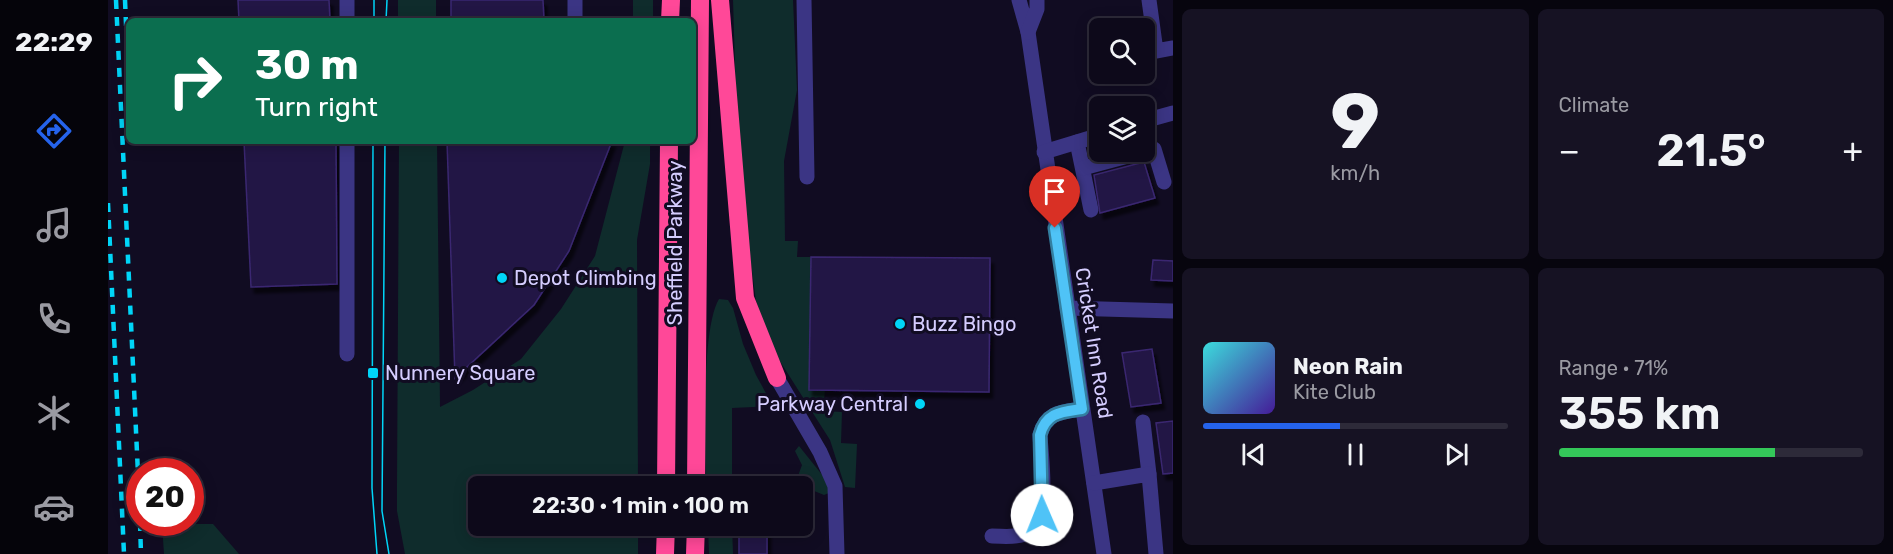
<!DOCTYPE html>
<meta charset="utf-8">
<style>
:root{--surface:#0d091a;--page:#161223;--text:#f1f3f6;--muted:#9a9aa2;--line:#2d2a39;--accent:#2563eb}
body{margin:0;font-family:Rubik,sans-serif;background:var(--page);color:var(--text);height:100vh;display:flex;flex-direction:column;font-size:22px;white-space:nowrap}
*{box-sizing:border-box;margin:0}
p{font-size:20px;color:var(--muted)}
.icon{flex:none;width:33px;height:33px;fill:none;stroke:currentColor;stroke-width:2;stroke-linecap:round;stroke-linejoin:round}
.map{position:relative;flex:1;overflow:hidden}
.sheet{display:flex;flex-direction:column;gap:9px;padding:9px;background:#07050e;width:720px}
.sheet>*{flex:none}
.hud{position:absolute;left:18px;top:18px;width:570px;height:126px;border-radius:9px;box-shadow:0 3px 15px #0003,0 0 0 2px var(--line);background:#0b6e4f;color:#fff;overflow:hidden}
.buttons{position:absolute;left:981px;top:18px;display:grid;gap:12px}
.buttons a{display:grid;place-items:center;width:66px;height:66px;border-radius:9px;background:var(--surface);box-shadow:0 3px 15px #0003,0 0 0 2px var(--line);font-size:30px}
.speed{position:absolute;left:18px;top:458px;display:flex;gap:12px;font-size:30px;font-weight:700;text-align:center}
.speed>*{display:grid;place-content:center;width:78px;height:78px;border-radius:50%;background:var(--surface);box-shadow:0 3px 15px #0003,0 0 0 2px var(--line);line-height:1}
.speed .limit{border:9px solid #d22;background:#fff;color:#111}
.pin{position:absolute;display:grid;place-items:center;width:51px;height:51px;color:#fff;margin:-62px -26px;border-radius:50% 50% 50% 0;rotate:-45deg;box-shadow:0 0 6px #0007}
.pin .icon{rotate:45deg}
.me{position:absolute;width:66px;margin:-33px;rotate:359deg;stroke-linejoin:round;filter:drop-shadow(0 0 4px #0008)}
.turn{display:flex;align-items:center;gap:21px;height:126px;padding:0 30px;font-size:27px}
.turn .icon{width:78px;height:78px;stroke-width:2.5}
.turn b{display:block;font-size:42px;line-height:51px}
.big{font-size:45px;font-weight:600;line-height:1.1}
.sheet .widget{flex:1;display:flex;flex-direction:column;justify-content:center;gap:9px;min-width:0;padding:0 21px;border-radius:9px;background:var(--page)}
.sheet .dial{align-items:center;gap:0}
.dial b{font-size:78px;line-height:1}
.song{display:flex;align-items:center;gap:18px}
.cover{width:72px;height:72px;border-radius:9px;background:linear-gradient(135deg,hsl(180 70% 55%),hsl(260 70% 35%))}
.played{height:6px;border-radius:3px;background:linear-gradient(90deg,var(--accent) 45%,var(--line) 45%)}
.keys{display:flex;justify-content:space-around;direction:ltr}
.heat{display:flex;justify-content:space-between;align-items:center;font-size:33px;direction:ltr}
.charge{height:9px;border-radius:4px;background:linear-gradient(90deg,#34c759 71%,var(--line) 0)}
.sheet .tiles{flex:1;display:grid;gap:9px;grid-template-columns:repeat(2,1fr)}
.trip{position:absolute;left:360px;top:476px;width:345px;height:60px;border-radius:9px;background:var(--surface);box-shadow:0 3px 15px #0003,0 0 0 2px var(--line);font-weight:600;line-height:60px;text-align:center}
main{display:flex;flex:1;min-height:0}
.menu{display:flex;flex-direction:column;width:108px;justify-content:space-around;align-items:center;background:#05040a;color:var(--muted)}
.menu .icon{width:42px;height:42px}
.menu .active{color:var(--accent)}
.menu b{font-size:27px;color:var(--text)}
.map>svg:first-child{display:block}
</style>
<main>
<nav class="menu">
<b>22:29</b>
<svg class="icon active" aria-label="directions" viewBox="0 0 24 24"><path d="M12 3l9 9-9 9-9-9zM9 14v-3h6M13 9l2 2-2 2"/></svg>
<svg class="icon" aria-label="music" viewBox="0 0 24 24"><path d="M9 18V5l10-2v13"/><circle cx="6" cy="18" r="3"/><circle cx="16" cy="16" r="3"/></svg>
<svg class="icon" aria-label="phone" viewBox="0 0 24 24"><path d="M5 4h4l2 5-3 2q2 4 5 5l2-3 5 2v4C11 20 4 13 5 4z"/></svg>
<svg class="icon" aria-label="climate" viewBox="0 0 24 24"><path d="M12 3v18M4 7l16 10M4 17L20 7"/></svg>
<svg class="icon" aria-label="car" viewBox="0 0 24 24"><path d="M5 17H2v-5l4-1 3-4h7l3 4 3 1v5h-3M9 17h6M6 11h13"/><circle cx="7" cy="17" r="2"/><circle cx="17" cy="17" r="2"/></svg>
</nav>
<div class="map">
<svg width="1065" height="554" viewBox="0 0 1065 554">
<defs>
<filter id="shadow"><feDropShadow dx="3.5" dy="6" stdDeviation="1.5" flood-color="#0009"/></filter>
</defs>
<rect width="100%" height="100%" fill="#110c22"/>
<g fill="#0f2c2c">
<rect x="290" y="0" width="38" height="21"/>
<rect x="525" y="0" width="20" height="21"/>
<path d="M625,0H685L689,90L676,161L677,241H690L689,257H703L701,390H717L715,411L734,412L733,443L749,444L747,488L737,487L722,440L661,344L648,301L630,166Z"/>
<path d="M291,141H329L332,407L365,390L413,359L453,309L487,256L517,141H542V164L529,240L530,486H370V525H530V554H297L289,511V484Z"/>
<path d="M611,299L620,300L625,308L635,344L648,375L665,406L624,408V486H598C597,448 593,328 611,299Z"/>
<path d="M691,446L723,486L721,493L716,495L694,486L690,476L694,465L687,451Z"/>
<path d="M54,524H105L131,554H56Z"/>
<path d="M600,525H624L625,554H601Z"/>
</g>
<g fill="#221744" stroke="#3a2871" stroke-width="1.5" filter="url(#shadow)">
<path d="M130,0H221L222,21H131Z"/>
<path d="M343,0H435L436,21H343Z"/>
<path d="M136,141H228L229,284L143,287Z"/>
<path d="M339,141H504L461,251L426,305L347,378Z"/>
<path d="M1036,162L1047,198L992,213L986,175Z"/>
<path d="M703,257L882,258L881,392L701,390Z"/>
<path d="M1045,260L1065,261V281L1043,280Z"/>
<path d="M1044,349L1053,403L1023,407L1014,353Z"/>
<path d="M1065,421V473L1055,474L1048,423Z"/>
<rect x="631" y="525" width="28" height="29"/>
</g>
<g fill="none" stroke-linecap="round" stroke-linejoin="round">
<g stroke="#3b3584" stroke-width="15">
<path d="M239,0V21"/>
<path d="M696,0L699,177"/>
<path d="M911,0L920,32L996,554"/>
<path d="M1041,0L1048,51L1065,48"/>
<path d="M467,21V0"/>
<path d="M920,32L929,9V0"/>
<path d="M1036,121L1065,113"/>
<path d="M239,141V354"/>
<path d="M969,142L983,210"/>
<path d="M936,152L992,135"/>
<path d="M975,168L1046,149L1056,182"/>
<path d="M959,308L1065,311"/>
<path d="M669,378L712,452L727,486L729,554"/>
<path d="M1035,422L1041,474"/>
<path d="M986,483L1041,474L1048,554"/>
<path d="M884,536C895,536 906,538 917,534C944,526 933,458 932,435C938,412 954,412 974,409"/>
</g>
<g stroke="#ff4898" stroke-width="18">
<path d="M612,0L637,298L669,378"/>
<path d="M562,21L563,0"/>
<path d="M558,486L561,141"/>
<path d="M588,486L592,0"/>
<path d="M557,554L558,525"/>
<path d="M587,554L588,525"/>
</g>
<g stroke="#00d5f8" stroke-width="1.5">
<path d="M266,21V0"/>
<path d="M278,21L279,0"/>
<path d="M265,141L264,488L269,554"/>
<path d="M277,141L274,511L281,554"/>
</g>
<g stroke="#00d5f8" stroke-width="4.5" stroke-dasharray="9 8" stroke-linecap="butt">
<path d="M8,0L32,517"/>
<path d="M17,0L21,95"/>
<path d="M0,203L16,554"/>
<path d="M32,522L33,554"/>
</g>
</g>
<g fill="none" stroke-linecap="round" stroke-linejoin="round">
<defs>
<path id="route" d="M934,515L932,435C938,412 954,412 974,409L947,228"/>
</defs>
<use href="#route" stroke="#337fa1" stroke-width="15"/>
<use href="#route" stroke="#4fc3f7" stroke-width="10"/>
</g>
<g fill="#00d5f8" stroke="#110c22" stroke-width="2">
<circle cx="394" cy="278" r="6"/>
<circle cx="792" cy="324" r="6"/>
<rect x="259" y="367" width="12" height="12" rx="3"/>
<circle cx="812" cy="404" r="6"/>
</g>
<g text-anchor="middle" stroke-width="6" stroke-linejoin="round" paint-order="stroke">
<g font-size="20" fill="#d5cdff" stroke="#110c22">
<text transform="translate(567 243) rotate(-90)" y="7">Sheffield Parkway</text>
<text transform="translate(986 343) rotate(81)" y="7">Cricket Inn Road</text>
</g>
<g font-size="20" fill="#d5cdff" stroke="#110c22" text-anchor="start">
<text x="406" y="285">Depot Climbing</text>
<text x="804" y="331">Buzz Bingo</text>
<text x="277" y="380">Nunnery Square</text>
<text x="800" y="411" text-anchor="end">Parkway Central</text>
</g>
</g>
</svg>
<div class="buttons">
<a><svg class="icon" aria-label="search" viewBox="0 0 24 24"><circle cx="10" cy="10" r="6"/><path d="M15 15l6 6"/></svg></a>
<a><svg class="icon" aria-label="layers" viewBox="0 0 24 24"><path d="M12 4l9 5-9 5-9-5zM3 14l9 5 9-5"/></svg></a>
</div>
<div class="speed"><div class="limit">20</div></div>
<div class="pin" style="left:947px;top:228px;background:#d93025"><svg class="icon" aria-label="arrive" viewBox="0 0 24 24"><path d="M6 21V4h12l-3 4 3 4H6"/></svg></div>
<svg class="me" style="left:934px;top:515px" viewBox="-20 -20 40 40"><circle r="19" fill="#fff"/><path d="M0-13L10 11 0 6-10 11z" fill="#4fc3f7"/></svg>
<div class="trip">22:30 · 1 min · 100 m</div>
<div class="hud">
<div class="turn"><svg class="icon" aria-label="right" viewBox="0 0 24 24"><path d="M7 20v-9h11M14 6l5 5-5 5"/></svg><div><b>30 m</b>Turn right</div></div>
</div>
</div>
<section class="sheet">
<div class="tiles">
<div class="widget dial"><b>9</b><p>km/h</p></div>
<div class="widget"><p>Climate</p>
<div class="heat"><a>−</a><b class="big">21.5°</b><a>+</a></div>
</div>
<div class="widget">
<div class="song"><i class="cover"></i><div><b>Neon Rain</b><p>Kite Club</p></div></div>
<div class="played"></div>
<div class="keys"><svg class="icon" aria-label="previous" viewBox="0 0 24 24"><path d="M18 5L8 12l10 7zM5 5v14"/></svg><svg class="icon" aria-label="pause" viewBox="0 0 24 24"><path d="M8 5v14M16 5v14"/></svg><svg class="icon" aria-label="next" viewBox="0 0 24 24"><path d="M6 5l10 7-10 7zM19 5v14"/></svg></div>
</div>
<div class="widget"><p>Range · 71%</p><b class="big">355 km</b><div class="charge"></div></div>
</div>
</section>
</main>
